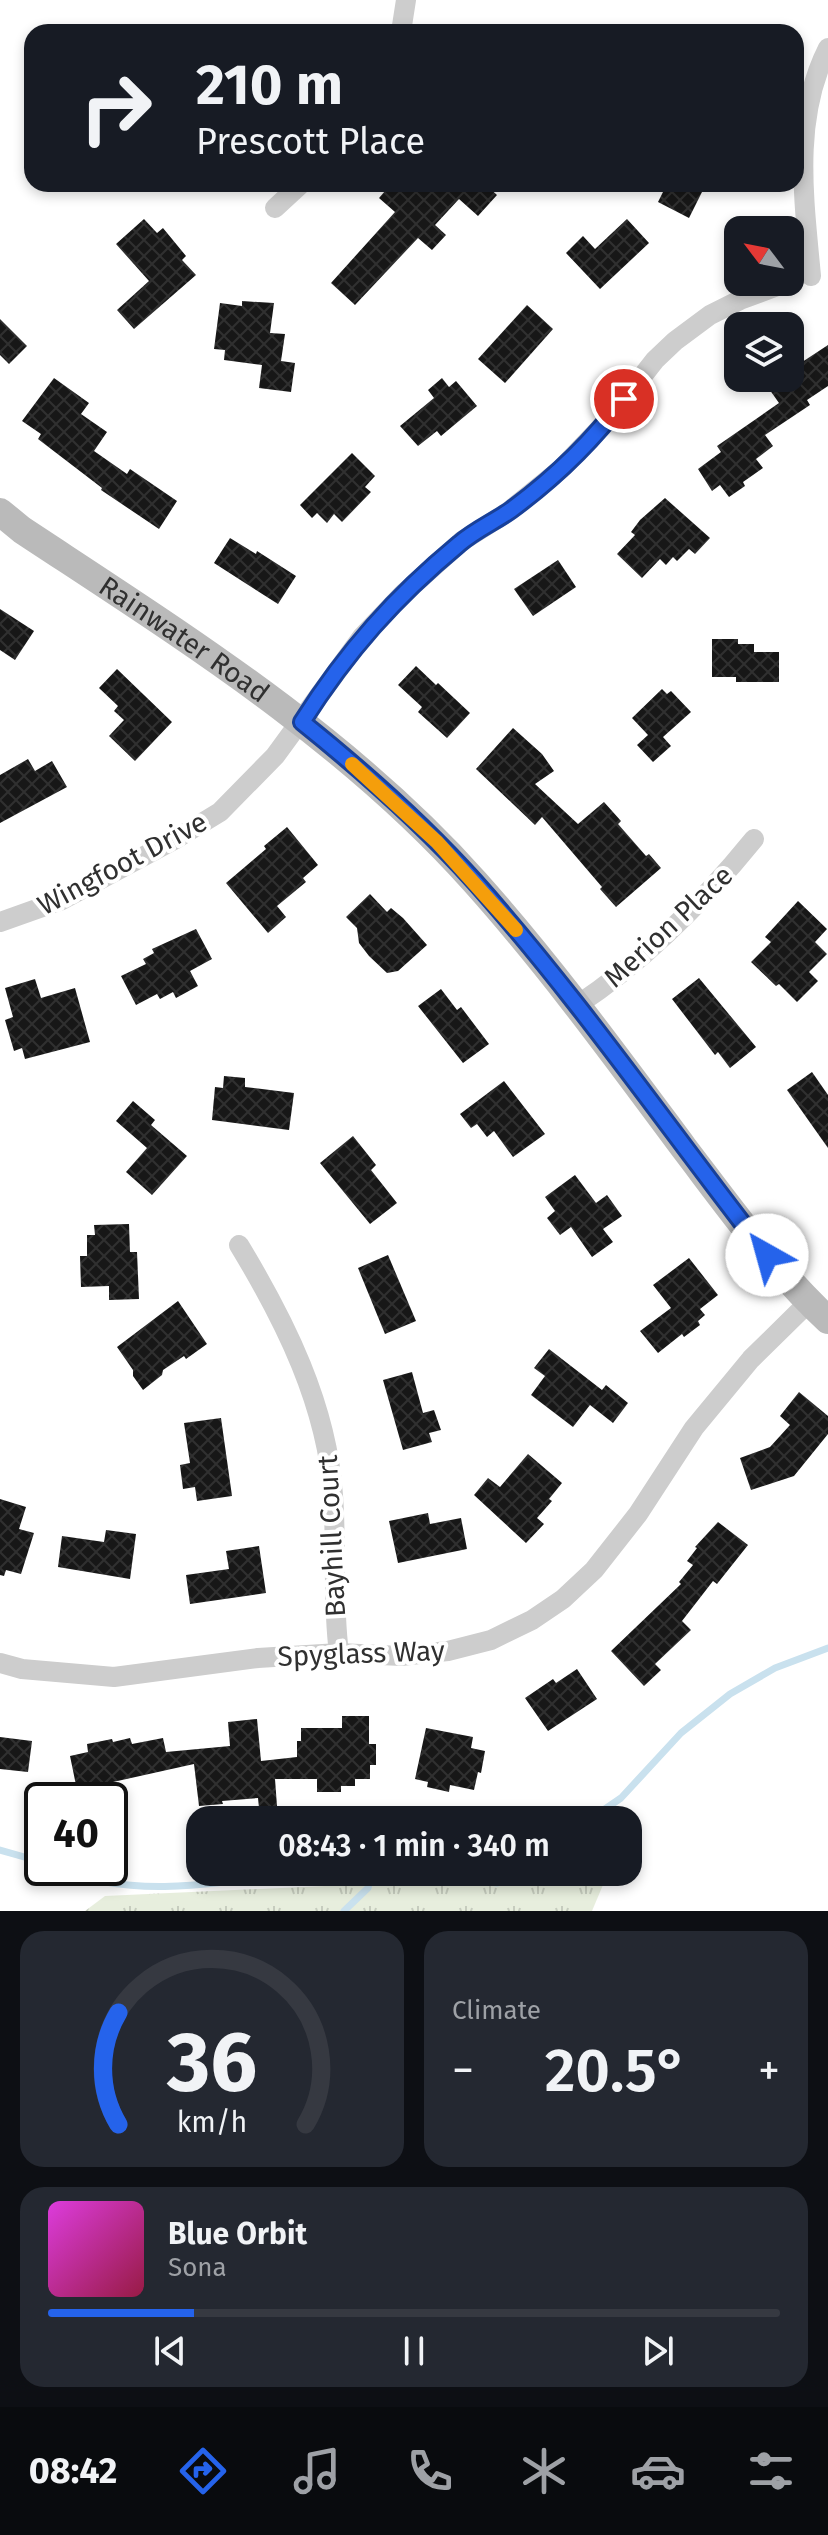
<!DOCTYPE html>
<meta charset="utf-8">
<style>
:root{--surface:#171b24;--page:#242831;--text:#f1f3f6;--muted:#9ea1a6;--line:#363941;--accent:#2563eb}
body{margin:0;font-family:"Fira Sans",sans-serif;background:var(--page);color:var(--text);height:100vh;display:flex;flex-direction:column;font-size:30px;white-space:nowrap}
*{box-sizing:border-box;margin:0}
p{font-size:26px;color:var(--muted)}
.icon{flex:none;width:44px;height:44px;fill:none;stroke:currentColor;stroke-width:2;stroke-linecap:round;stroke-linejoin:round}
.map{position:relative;height:1911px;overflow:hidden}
.panel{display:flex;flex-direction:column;gap:20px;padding:20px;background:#0d0f14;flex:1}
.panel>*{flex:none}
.banner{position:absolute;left:24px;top:24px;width:780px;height:168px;border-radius:24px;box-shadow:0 4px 12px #0003;background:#171b24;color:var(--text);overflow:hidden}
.needle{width:52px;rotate:302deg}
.buttons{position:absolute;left:724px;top:216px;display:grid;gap:16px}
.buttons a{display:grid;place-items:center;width:80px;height:80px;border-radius:16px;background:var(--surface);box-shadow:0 4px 12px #0003;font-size:40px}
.speed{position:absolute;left:24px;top:1782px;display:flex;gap:16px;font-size:40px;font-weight:700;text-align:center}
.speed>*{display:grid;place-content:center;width:104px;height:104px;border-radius:50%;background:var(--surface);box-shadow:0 4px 12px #0003;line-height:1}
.speed .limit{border:4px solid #111;border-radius:12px;background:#fff;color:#111}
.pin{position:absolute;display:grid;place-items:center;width:68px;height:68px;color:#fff;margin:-34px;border:4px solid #fff;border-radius:50%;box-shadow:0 2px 8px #0007}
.me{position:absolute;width:88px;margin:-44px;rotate:322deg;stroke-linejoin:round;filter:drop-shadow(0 0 6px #0008)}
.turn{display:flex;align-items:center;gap:28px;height:168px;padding:0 40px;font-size:36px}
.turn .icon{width:104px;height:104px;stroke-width:2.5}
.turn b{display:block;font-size:56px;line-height:68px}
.big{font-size:60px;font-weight:600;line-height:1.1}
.panel .widget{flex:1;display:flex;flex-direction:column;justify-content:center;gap:12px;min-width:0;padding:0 28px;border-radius:24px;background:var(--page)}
.panel .dial{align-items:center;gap:0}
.dial svg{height:208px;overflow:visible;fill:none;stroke:var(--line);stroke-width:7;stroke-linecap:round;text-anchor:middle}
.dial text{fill:var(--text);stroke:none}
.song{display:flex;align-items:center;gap:24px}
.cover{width:96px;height:96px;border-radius:12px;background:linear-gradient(135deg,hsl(300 70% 55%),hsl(340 70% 35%))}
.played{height:8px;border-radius:4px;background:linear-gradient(90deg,var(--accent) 20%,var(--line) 20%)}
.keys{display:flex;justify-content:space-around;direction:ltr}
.heat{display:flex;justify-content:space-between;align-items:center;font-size:44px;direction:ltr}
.panel .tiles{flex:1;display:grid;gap:20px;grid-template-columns:1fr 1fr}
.widget:last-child{grid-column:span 2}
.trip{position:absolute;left:186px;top:1806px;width:456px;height:80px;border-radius:24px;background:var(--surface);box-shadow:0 4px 12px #0003;font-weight:600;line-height:80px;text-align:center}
.tabs{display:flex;height:128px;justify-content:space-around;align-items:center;background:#090b0e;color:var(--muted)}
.tabs .icon{width:56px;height:56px}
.tabs .active{color:var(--accent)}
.tabs b{font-size:36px;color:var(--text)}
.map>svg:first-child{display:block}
</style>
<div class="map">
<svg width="828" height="1911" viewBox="0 0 828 1911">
<defs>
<pattern id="grass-tufts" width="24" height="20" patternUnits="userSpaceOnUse" patternTransform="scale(2)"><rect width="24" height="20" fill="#e7eedd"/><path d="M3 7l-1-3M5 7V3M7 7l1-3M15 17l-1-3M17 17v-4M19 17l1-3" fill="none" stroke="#c6ccbe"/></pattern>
<pattern id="building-cross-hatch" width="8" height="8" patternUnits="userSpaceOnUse" patternTransform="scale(2)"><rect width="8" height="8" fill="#171717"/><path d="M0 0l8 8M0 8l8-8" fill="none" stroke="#303030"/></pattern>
</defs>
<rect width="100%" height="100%" fill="#fff"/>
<path fill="url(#grass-tufts)" d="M608,1873L592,1911H85L105,1896Z"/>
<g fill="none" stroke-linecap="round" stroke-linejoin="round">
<g stroke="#c9e1ee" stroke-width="7">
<path d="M589,1820L621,1798L681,1733L730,1694L775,1668L828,1648"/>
<path d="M0,1850L42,1862"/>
<path d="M57,1868C132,1900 219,1883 298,1872"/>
<path d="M437,1872L497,1883L513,1872"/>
<path d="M344,1911L368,1888L372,1872"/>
</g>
</g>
<g fill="url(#building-cross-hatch)">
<path d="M391,184H485L497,195L478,216L459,199L435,225L446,235L432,250L418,238L355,305L331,283L395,212L379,198Z"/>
<path d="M667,184H706L689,218L658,202Z"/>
<path d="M144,219L157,233L163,228L186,256L182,260L196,275L134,329L117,310L149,281L116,244Z"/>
<path d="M627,219L649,243L600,289L566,253L583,236L595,249Z"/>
<path d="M242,301L274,303L270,333L285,334L281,361L295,363L291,392L259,388L262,365L224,360L225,350L214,349L220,303L242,306Z"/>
<path d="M527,305L553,329L505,383L478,359Z"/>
<path d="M0,319L27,346L9,364L0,355Z"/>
<path d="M828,345V386L807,400L810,405L765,435L773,446L756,459L763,468L743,482L745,486L729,497L720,485L712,491L698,469L721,452L717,446L779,403L767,386L778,378H790V370Z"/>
<path d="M54,378L89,403L81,414L107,432L94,451L127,474L130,469L177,501L159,529L101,490L102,488L38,439L41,434L22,421Z"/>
<path d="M442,378L449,387L456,381L477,406L441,436L437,431L418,446L400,426L434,398L428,390Z"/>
<path d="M352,453L375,476L365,487L371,492L342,522L334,514L327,523L317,513L312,518L300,505Z"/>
<path d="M665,498L710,538L695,554L689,549L677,561L673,557L666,565L660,559L642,578L617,554L635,535L631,532L640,520Z"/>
<path d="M230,538L256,554L257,551L296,576L278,604L214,563Z"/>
<path d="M558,560L576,587L533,616L514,589Z"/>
<path d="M0,609L34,631L15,660L0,650Z"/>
<path d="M712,639H738V644H754V652H779V682H736V677H712Z"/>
<path d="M416,666L436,685L438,683L470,713L447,738L418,712L422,707L398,685Z"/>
<path d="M117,669L172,722L135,761L109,736L124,720L114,711L118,706L99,688Z"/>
<path d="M662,689L667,694L671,691L691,712L663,737L671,746L653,762L637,745L648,735L632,718Z"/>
<path d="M513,728L542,754L554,771L535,784L578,824L604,802L621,821L618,824L646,856L649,854L661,868L616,907L600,889L602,887L542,817L535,825L476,769Z"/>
<path d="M28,759L35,771L52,761L67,787L0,823V775Z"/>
<path d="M287,827L318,865L303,878L306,882L277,906L286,917L268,933L226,883L266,849L264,846Z"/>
<path d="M370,894L387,912L391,908L403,918L427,945L398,971L387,973L369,956L359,943L357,928L346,917Z"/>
<path d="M798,901L827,929L815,942L827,954L809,972L818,981L797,1002L779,984L776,986L751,962L771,942L765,937Z"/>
<path d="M196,929L212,959L190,971L198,986L176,998L173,992L160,999L157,994L136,1005L121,976L146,964L143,959L154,953L152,949Z"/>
<path d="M699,978L756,1047L730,1068L718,1052L715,1055L672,999Z"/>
<path d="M35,979L41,998L75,988L90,1042L25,1059L22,1048L14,1051L5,1020L13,1017L5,988Z"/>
<path d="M441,989L457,1010L461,1007L489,1044L463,1063L418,1006Z"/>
<path d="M812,1072L828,1095V1148L787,1090Z"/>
<path d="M224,1076L245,1078V1087L294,1093L289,1130L212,1120L215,1087L223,1088Z"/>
<path d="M504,1081L545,1134L513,1157L494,1131L487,1137L477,1124L471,1128L460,1114Z"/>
<path d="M133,1101L155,1120L151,1125L187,1156L152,1195L126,1172L147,1148L116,1121Z"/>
<path d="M353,1136L376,1165L371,1170L397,1203L370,1224L320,1163Z"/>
<path d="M575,1175L596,1203L607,1195L622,1216L603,1229L613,1242L592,1257L571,1227L560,1235L547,1218L555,1211L545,1197Z"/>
<path d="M129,1224L130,1252H137L139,1299L109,1300V1286L81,1287L80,1256H87V1235H95L94,1225Z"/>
<path d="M388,1255L416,1321L385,1334L358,1268Z"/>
<path d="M689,1258L718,1295L700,1309L705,1315L698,1321L700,1325L684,1337L682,1334L658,1353L640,1331L671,1308L653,1285Z"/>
<path d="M178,1301L207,1344L186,1359L184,1356L163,1370L162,1375L143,1390L133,1376V1370L117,1347Z"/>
<path d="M549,1349L602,1390L606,1385L628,1403L613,1423L590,1405L573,1427L531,1395L545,1376L534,1368Z"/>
<path d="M412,1372L423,1413L434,1410L441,1430L429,1433L432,1442L403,1450L383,1380Z"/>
<path d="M799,1392L828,1416V1434L794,1476L751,1490L740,1458L770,1447L790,1425L780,1416Z"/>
<path d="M221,1418L232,1496L197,1501L195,1487L183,1489L180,1465L190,1463L184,1423Z"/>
<path d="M528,1454L562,1483L549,1499L552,1501L537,1518L544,1524L526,1543L474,1495L488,1478L500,1487Z"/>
<path d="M0,1499L26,1507L19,1529L34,1533L21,1574L6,1570L4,1576L0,1575Z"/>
<path d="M428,1513L430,1524L461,1518L467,1549L398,1563L389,1521Z"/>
<path d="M718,1522L748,1545L717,1584L713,1581L682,1621L691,1630L655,1664L661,1670L644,1686L611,1651L681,1584L679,1582L693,1565L687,1561L697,1548L695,1547Z"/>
<path d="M106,1530L136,1534L130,1579L58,1567L62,1536L104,1542Z"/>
<path d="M259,1546L266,1593L190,1604L186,1575L229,1569L226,1551Z"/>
<path d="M577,1669L597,1699L548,1731L525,1698L553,1679L556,1683Z"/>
<path d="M342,1716H369V1744H376V1765H370V1779H355V1786H341V1792H317V1779H275L277,1806L259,1808L258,1798L222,1801L223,1804L199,1806L194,1764L77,1790L70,1756L88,1752L87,1744L112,1739L113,1742L130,1738L132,1744L163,1738L166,1752L230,1746L228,1722L257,1719L261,1761L297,1757V1741H301V1728H342Z"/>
<path d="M426,1728L473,1737L471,1748L485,1751L481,1773L478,1772L474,1790L450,1785L449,1792L427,1787L428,1782L415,1779Z"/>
<path d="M0,1737L32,1741L28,1772L0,1769Z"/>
</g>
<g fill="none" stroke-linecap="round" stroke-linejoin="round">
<g stroke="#cdcdcd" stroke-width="20">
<path d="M401,32L406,0"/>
<path d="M275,208L301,184"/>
<path d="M811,276C804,199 792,119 828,48"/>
<path d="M0,922L62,900L174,840L220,812L275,756L362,637L403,594L462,541L508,512L561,469L608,420L655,360L675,341L710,315L740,300L788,282"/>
<path d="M576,1006C644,961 703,902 754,839"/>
<path d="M239,1245C285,1321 327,1405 333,1495C337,1548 332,1601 339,1653"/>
<path d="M0,1663L22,1669L114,1677L258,1658L339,1653L401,1656L448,1651L491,1640L532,1620L563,1599L594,1570L638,1514L694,1428L751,1359L810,1301"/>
</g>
<path stroke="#bababa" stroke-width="28" id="s1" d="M0,512L22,530C181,635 347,738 475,882C550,966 617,1058 684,1148C729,1207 773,1269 828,1320"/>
</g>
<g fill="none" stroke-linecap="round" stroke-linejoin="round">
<defs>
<path id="route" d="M624,399C592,442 553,479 511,510C494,522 475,530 459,544C395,597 347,651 302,722C363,771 423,824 475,882C580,1000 670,1131 767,1255"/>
</defs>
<use href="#route" stroke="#184099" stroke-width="20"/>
<use href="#route" stroke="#2563eb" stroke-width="14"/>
<path stroke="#f59e0b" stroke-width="14" d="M352,764L437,842L516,930"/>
</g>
<g text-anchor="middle" stroke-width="8" stroke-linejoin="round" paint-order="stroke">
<g font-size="28" fill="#303030" stroke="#fff">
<text dy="10" stroke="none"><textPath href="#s1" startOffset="224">Rainwater Road</textPath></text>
<text transform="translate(122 863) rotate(-28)" y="10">Wingfoot Drive</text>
<text transform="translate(668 926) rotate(-43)" y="10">Merion Place</text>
<text transform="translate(331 1536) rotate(-93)" y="10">Bayhill Court</text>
<text transform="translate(361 1653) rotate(-2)" y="10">Spyglass Way</text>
</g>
</g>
</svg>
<div class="buttons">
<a><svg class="needle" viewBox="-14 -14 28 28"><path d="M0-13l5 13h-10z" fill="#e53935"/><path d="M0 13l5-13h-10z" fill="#9ea1a6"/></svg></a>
<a><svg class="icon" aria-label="layers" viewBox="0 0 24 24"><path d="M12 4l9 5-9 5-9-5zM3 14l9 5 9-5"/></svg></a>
</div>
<div class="speed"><div class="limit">40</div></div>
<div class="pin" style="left:624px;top:399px;background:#d93025"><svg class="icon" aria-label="arrive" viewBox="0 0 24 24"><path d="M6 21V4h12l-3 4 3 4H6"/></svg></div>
<svg class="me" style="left:767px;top:1255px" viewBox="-20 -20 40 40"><circle r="19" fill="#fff"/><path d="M0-13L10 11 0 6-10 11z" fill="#2563eb"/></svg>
<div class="trip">08:43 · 1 min · 340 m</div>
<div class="banner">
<div class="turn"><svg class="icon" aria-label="right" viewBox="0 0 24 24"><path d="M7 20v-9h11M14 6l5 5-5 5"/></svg><div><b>210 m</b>Prescott Place</div></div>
</div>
</div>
<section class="panel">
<div class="tiles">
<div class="widget dial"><svg viewBox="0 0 100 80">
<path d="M14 69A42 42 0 1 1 86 69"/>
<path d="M14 69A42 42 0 0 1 14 26" stroke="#2563eb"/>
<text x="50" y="56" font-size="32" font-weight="700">36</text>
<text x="50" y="72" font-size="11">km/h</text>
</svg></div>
<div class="widget"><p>Climate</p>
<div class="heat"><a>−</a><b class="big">20.5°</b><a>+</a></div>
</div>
<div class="widget">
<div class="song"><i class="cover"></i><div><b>Blue Orbit</b><p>Sona</p></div></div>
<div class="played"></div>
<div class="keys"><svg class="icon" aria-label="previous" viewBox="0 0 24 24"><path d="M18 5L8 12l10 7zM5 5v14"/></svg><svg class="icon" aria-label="pause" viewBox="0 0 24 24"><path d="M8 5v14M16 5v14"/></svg><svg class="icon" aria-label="next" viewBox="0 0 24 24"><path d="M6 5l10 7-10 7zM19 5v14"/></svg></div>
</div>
</div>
</section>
<nav class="tabs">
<b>08:42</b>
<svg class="icon active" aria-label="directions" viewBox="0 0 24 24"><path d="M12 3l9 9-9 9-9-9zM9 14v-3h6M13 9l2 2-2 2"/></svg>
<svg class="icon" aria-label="music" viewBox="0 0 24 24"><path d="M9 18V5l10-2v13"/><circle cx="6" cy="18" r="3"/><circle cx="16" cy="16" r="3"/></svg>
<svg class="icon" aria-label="phone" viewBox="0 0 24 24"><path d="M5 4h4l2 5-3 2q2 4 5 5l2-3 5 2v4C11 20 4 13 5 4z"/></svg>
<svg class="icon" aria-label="climate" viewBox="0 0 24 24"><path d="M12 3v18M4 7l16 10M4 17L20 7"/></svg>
<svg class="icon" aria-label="car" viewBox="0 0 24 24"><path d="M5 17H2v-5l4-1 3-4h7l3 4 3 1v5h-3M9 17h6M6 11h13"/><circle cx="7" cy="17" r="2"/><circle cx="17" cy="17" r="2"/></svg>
<svg class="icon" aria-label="filters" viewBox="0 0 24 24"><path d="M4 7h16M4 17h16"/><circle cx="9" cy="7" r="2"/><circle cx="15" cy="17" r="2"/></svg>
</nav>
